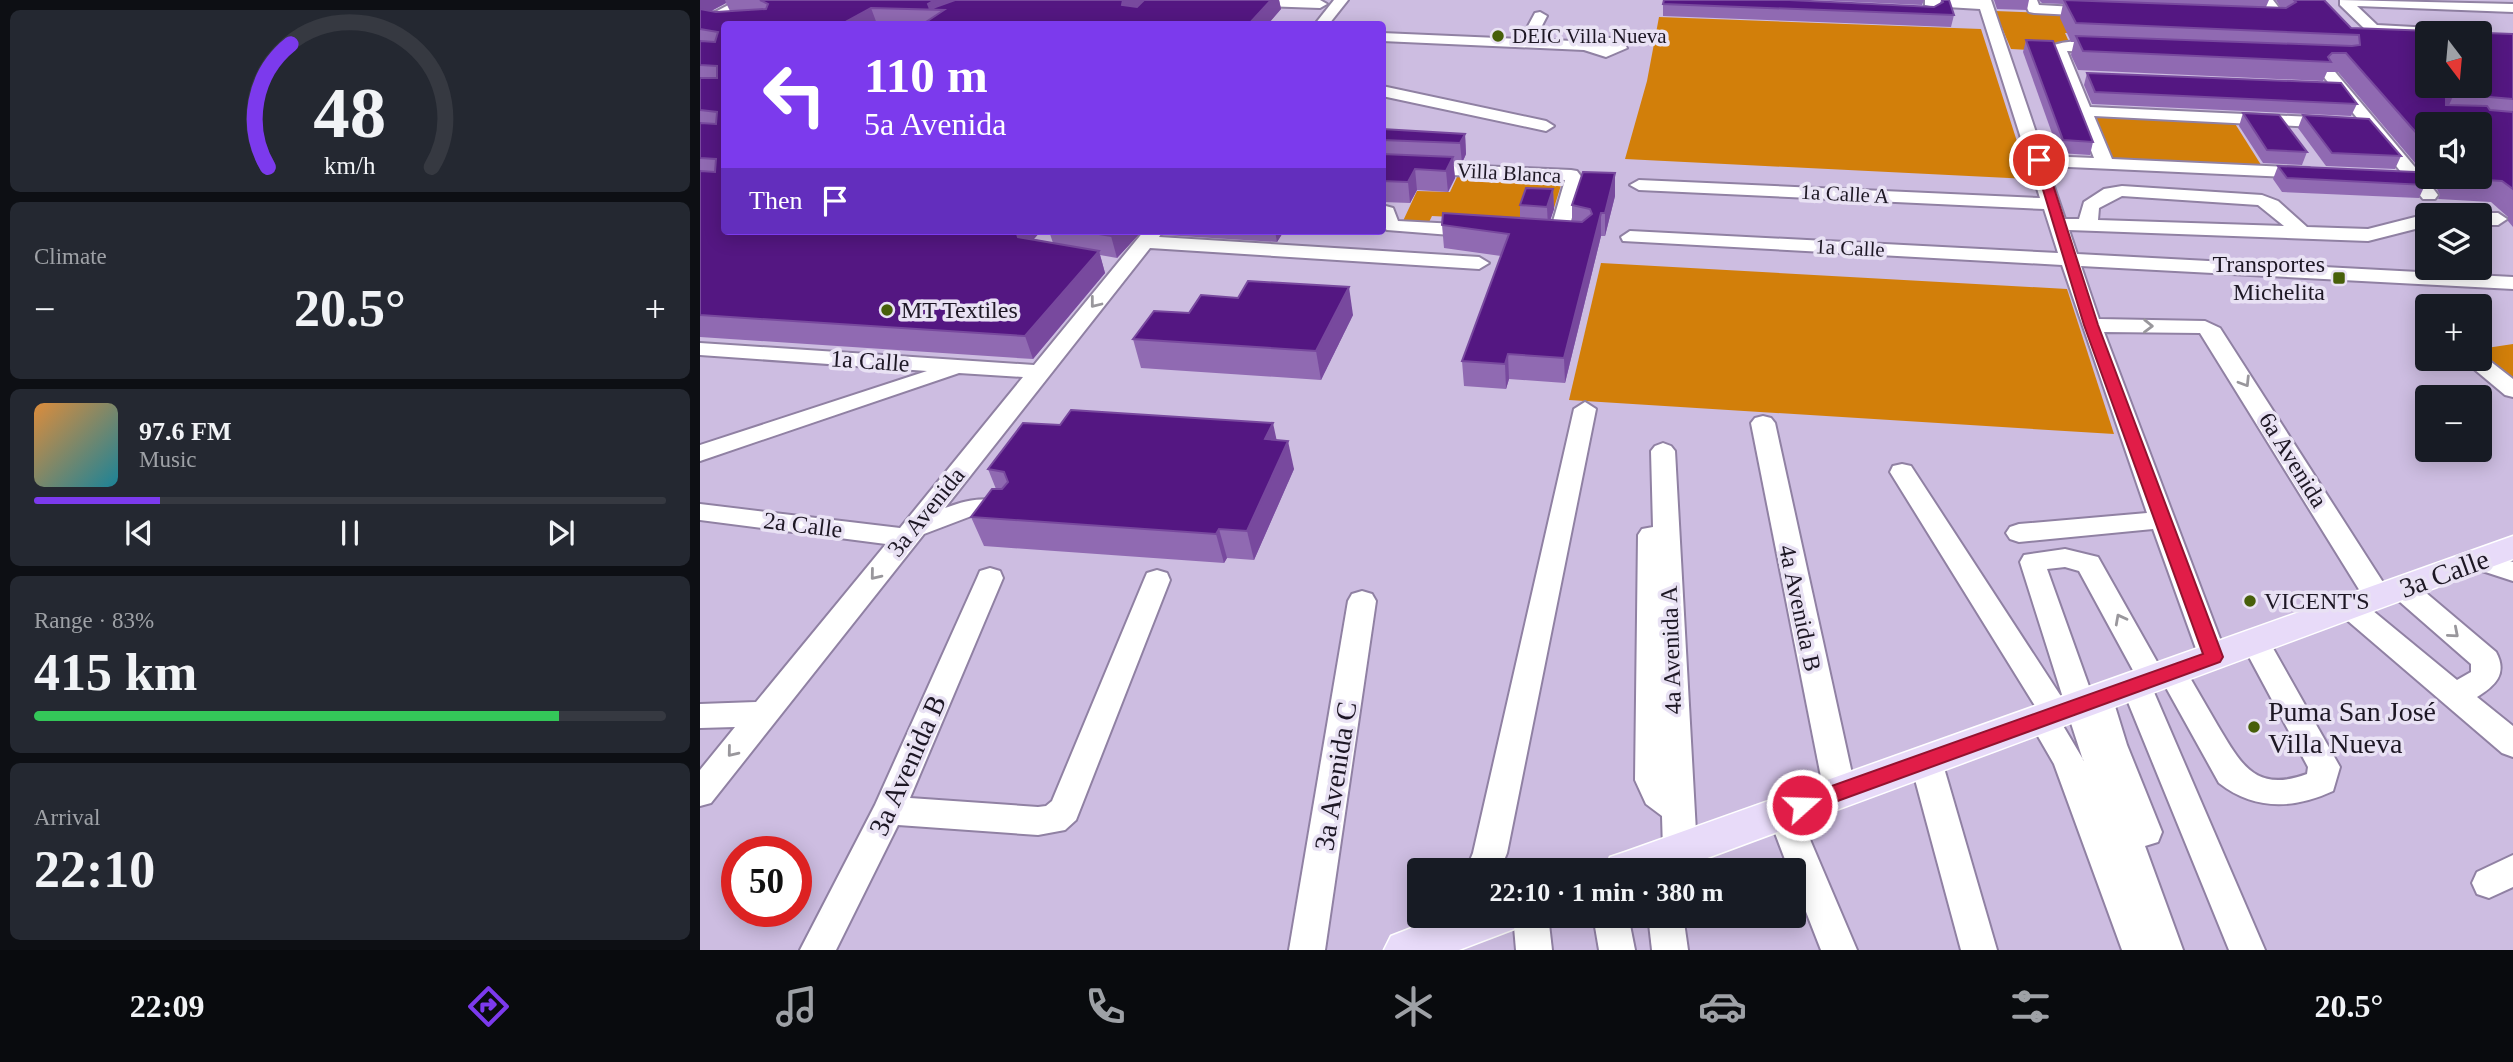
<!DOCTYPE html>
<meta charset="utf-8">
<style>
:root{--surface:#171b24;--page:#242831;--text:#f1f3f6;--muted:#9ea1a6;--line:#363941;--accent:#7c3aed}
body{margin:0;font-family:Georgia,serif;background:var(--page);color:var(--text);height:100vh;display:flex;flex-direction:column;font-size:26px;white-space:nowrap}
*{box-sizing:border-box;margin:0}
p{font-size:23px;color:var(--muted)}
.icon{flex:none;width:38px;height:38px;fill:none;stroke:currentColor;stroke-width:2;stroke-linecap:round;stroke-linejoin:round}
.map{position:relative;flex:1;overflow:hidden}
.details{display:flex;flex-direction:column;gap:10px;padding:10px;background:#0d0f14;width:700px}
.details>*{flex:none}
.guide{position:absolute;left:21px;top:21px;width:665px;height:214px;border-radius:7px;box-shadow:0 4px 18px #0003;background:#7c3aed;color:#fff;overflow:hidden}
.needle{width:46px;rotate:164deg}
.buttons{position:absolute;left:1715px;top:21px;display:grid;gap:14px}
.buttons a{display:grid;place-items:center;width:77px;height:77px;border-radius:7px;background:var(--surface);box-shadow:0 4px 18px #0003;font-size:35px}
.speed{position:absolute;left:21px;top:836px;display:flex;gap:14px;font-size:35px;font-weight:700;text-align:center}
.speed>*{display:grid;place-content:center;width:91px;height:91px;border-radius:50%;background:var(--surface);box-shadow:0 4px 18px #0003;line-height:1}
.speed .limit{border:10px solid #d22;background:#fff;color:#111}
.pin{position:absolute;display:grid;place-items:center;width:60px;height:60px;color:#fff;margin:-30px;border:4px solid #fff;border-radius:50%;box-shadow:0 2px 7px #0007}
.me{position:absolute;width:77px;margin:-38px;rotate:70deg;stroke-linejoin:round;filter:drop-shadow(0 0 5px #0008)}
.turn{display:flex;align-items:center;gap:24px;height:147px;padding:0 28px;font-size:32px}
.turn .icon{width:91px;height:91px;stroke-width:2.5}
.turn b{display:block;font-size:49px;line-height:60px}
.then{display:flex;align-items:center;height:66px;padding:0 28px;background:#0003;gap:14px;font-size:26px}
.big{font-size:52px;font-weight:700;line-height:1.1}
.details .tile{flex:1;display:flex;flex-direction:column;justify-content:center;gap:10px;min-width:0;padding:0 24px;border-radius:10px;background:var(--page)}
.details .dial{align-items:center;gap:0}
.dial svg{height:182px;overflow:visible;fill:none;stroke:var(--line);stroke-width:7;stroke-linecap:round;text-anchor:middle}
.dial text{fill:var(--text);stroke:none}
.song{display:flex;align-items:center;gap:21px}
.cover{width:84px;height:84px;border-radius:10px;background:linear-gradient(135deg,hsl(30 70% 55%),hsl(190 70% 35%))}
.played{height:7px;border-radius:4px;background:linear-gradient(90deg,var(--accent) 20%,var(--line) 20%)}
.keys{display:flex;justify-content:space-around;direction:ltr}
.heat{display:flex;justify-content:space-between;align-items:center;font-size:38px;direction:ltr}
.charge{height:10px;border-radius:5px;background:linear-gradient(90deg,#34c759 83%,var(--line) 0)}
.trip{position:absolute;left:707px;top:858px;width:399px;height:70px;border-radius:7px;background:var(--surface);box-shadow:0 4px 18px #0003;font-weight:700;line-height:70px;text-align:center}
.tabs{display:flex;height:112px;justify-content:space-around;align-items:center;background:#090b0e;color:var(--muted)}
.tabs .icon{width:49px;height:49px}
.tabs .on{color:var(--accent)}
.tabs b{font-size:32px;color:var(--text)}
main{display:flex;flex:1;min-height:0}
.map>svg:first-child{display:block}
</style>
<main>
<section class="details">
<div class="tile dial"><svg viewBox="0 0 100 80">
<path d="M14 69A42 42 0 1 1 86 69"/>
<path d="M14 69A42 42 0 0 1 24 15" stroke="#7c3aed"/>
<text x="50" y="56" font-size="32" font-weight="700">48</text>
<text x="50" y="72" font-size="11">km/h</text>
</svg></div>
<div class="tile"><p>Climate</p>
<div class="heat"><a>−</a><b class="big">20.5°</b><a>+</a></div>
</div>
<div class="tile">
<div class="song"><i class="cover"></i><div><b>97.6 FM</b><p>Music</p></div></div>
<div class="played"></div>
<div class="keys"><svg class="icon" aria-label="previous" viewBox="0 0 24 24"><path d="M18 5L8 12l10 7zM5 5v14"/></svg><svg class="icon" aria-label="pause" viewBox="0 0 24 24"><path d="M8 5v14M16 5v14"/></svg><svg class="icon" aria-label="next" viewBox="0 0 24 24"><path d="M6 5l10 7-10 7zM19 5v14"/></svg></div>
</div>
<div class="tile"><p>Range · 83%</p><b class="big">415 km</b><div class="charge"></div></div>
<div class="tile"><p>Arrival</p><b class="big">22:10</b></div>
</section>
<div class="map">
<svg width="1813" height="950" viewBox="0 0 1813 950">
<rect width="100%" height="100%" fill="#cdbde1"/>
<g fill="#d27f0a">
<path d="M1295,11L1625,24L1642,44L1365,33L1370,44H1348L1351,51L1311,49Z"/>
<path d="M959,17L1281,29L1329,179L925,159L947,81Z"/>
<path d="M1394,116L1534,122L1563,168L1413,160Z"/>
<path d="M757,177L862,182L854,208L825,206L818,227L812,220L732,216L729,222L703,221L717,191L750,192Z"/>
<path d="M901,263L1367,289L1414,434L869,400Z"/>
<path d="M1813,344V381L1780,357V349Z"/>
</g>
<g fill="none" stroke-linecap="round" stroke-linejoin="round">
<defs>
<g id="minor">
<path d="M38,0H55L0,29V20Z"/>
<path d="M500,0H620L627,4L620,8L507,4Z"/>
<path d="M634,0H648L629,24H615Z"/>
<path d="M1225,0H1291L1344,156L1394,158L1351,47C1361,39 1403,40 1413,48L1406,52L1367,51L1390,107L1634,118L1642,123L1634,128L1394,116L1412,159L1609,168L1618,173L1609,178L1347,166L1365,219H1379L1384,202L1404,189L1422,186L1562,195L1578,201L1607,227L1668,229L1727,214L1730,215H1727V226L1668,241L1369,230L1377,254L1813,277V289L1381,266L1399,319L1505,321L1520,328L1688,590L1692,597L1688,604L1678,607L1668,604L1500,333L1404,332L1527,657L1523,665L1513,668L1503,665L1499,657L1453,529L1319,542L1310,539L1306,533L1310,527L1319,524L1447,513L1362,265L923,241L921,237L930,231L1358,253L1344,209L939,190L930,185L939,180L1340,198L1280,9L1230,6L1225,5ZM1422,196L1558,205L1584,226L1398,220L1399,208Z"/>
<path d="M1323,0H1337L1339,5L1394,8L1401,12L1394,16L1334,13L1329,12Z"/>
<path d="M1559,0H1573L1587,18L1585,21L1558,23V17L1571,15Z"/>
<path d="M1640,0L1813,4V12L1657,6L1677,25L1751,29L1758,33H1727V36L1668,32L1640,5Z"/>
<path d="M840,12L847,16L835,39L891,42L904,37L922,40L927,48L906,57L884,50L682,41V33L821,39L835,13Z"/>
<path d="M1615,53L1620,54L1735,191L1738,195L1735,199H1723L1610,60V54Z"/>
<path d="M682,86L846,121L854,126L846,131L682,96Z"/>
<path d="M682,162L871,170L877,171L883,179L867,235L858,241L849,235L865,180L682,172Z"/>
<path d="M682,205L693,208L698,221L776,225L785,231L776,237L687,230L682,227Z"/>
<path d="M1780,213H1798L1807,219L1798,225H1780V215H1773Z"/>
<path d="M444,231H463L459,237L779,257L789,263L779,269L450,248L245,508C268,499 289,496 314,503L318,509L314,515H274L224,534L11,803L0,806V770L35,727L0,728V704L56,702L186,544L0,520V504L200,528L323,377L259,373L0,461V445L227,371L0,355V343L334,365Z"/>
<path d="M1781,354L1813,379V397L1805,395L1762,359H1780Z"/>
<path d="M885,402L896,409L807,853L800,870H766L773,853L874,409Z"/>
<path d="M1063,416L1071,418L1075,423L1156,792L1151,802L1140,805L1129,802L1124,792L1051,423L1055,418Z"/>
<path d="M963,443L971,446L975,451L997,850L992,860L980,865L968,860L963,850L962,816L946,804L935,780L938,535L942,529L953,527L951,451L955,446Z"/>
<path d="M1202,464L1211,466L1364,701L1320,562L1324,555L1365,549L1398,557L1460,667L1472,661L1482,664C1494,685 1506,705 1518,726C1541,764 1555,793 1607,774L1608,767L1541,642L1545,634L1555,631L1565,634L1640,767L1633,791C1594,809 1555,811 1519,783L1464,684L1453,690L1565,950H1529L1421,685L1426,677L1435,674L1379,571L1365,567L1347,569L1390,689L1399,686L1410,690L1427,745L1462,832L1458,842L1445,846L1483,950H1422L1354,764L1328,719L1337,709L1190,472L1193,466ZM1369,717L1383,760L1384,761L1362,724Z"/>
<path d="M1779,551L1813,562V581L1770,567L1766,560L1770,553Z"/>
<path d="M290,568L300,571L303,578L210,798L338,807L346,806L352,801L444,580L447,573L457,570L467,573L470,580L376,820L365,830L338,835L198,825L136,950H100L175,805L277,578L280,571Z"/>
<path d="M1702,578L1712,581L1796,652C1808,674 1795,686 1777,697L1813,726V757L1802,753L1641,615L1637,608L1641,601L1651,598L1661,601L1757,680L1771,672V664L1692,595L1688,588L1692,581Z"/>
<path d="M662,591L672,594L676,601L625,950H589L648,601L652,594Z"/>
<path d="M1226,748L1237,752L1242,761L1297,950H1261L1210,761L1215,752Z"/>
<path d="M1083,798L1094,802L1157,950H1121L1094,881V870H1089L1067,812L1072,802Z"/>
<path d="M1813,855V887L1789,898L1777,894L1772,883L1777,872Z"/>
<path d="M813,915H848L852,950H816Z"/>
<path d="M893,915H928L935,950H899Z"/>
<path d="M948,915H983L988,950H952Z"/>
</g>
<g id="major">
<path d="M1813,536V559L975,870H905L910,857L925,852Z"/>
<path d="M745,915H820L814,929L759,950H684L691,936Z"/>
</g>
</defs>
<use href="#minor" stroke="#9081a3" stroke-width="4"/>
<use href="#major" stroke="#fff" stroke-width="3"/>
<use href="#minor" fill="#fff" fill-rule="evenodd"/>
<use href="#major" fill="#e8dbf9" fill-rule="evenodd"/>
</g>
<g fill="#906ab2" fill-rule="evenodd">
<path d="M0,0H579L581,9L568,24H24V231H341L334,239L353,243L349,231H442L417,258L400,255L405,273L333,359L0,337ZM26,3L30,11H11Z"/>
<path d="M1114,0H1224L1222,5Z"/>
<path d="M1241,0H1249L1254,15L1251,27L963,16V4L1234,7L1240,4Z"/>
<path d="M1294,0H1329L1327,10L1297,9Z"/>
<path d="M1339,0H1569L1566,7L1581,8L1576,0H1624L1651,28L1813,34V227L1808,221V217L1791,202L1738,199L1740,195L1737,189L1638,72H1627L1623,81L1378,70L1371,55L1374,42H1371L1360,18L1363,4L1342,3ZM1727,124L1780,177H1727Z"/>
<path d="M1326,40L1393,142L1390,155L1359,153L1323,52Z"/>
<path d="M1387,73L1657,104L1651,116L1392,104L1384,85Z"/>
<path d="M1543,113L1607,152L1602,165L1563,163L1539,126Z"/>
<path d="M1603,115L1701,156L1695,169L1626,166L1598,128Z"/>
<path d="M682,129L765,134L766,154L762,163H753L755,178L748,192L717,190L710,203L682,202Z"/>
<path d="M1578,166L1725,185L1719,198L1582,192L1573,179Z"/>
<path d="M915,173V196L905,236H901L865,383L809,379L806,389L764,386L762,361L801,256L744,248L742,225L820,218V205L853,189L854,209L850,220L872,221V205Z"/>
<path d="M463,231H584L577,242L464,235Z"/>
<path d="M489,313L653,315L621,380L441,368L433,339Z"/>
<path d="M577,440L594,469L554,560L527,558L524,563L284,546L271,517L296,489L288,469Z"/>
</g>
<g fill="#78499e">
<path d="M0,0H25L26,3L0,17Z"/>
<path d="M235,0H253L256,8L244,10H230L228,4Z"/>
<path d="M423,0H444L426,23L422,5Z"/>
<path d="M571,0H579L581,9L568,24H549Z"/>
<path d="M171,8L177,24H142Z"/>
<path d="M1754,94L1745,114L1746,97Z"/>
<path d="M765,134L766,154L762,163L760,143Z"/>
<path d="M753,157L755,178L748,192L746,171Z"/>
<path d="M715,169L717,190L710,203L708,182Z"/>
<path d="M915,173V196L905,236V213Z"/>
<path d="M853,189L854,209L848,227L847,207Z"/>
<path d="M901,213V236L865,383L864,358Z"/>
<path d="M316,231H341L323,251Z"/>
<path d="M416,231H442L417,258L411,236Z"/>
<path d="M575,231H584L577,242Z"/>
<path d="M399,251L405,273L333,359L325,336Z"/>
<path d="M649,287L653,315L621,380L616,351Z"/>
<path d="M808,354L809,379L806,389L805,364Z"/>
<path d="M573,423L579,451L565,439Z"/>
<path d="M588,441L594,469L554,560L547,531Z"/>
<path d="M519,529L527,558L524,563L516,534Z"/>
</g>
<g fill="#541782" stroke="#78499e" stroke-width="2" fill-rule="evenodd">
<path d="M60,0H235L228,4L230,9L255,0H423L422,5L437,7L444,0H571L549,24H223L244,10L171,8L142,24H24V231H316L318,237L399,251L325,336L0,315V171L15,172L16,159L0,158V123L16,124L17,112L0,110V78H17V66L0,65V41L15,42L18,32L0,29V9L16,12L66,9L68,4Z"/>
<path d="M964,0H1089L1234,7L1243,2L1242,0H1249L1254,15L963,4Z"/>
<path d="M1364,0L1586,8L1596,2L1594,0H1624L1651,28L1813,34V99L1754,94L1746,97V105L1787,106L1790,110L1813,112V189L1802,181L1748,178L1749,177H1780V124H1727V145L1646,53H1632L1628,57L1631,62L1383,51L1376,36L1652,46L1660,45L1659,35L1376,23ZM1727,33H1780V86H1727Z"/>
<path d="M1326,40L1353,41L1393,142L1363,140Z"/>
<path d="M1387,73L1641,83L1657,104L1395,92Z"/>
<path d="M1543,113L1579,115L1607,152L1567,150Z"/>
<path d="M1603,115L1669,119L1701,156L1632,153Z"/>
<path d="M682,129L765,134L760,143L682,140Z"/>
<path d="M682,154L753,157L746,171L715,169L708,182L682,181Z"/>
<path d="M1578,166L1715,172L1725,185L1587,178Z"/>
<path d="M883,172L915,173L905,213H901L864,358L808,354L805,364L762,361L809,234L742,225L743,213L882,222L892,214L890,209L872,205Z"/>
<path d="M826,188L853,189L847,207L820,205Z"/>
<path d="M380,231H416L411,236Z"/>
<path d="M548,281L649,287L616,351L433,339L454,311L489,313L501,295L538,298Z"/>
<path d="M371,410L573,423L565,439L588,441L547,531L519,529L516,534L271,517L292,489H302L308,482L304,472L288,469L323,423L360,425Z"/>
</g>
<defs><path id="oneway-chevron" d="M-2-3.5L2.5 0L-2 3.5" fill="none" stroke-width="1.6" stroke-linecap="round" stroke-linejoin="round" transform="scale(1.75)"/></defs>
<g stroke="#99979c">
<use href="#oneway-chevron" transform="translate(395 303) rotate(128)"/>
<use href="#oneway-chevron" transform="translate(1448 326) rotate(1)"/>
<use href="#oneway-chevron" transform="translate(1545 382) rotate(58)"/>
<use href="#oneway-chevron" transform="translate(175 575) rotate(129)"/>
<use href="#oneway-chevron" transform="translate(1420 619) rotate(-118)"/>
<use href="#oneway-chevron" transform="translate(1754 633) rotate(41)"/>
<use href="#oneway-chevron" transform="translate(32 752) rotate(129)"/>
</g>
<path fill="#e11d48" stroke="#92132f" stroke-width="2" d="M1339,157L1345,160L1398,325L1523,657L1520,662L1110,811L1102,814L1095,811L1092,805L1095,799L1503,654L1384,325L1334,160Z"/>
<g fill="#475f0a" stroke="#e9e2f4" stroke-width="2.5">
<circle cx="798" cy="36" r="7"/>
<rect x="1632" y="271" width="14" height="14" rx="3.5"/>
<circle cx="187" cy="310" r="7"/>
<circle cx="1550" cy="601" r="7"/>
<circle cx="1554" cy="727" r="7"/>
</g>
<g text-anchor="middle" stroke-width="7" stroke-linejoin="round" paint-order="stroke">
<g font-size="21" fill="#1d1724" stroke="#e9e2f4" text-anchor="start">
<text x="812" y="43">DEIC Villa Nueva</text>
</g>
<g font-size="21" fill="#1d1724" stroke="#e9e2f4">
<text transform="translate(809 173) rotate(3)" y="7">Villa Blanca</text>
<text transform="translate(1145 194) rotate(3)" y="7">1a Calle A</text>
<text transform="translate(1150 248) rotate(3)" y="7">1a Calle</text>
</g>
<g font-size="24" fill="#1d1724" stroke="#e9e2f4" text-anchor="start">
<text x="1625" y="272" text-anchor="end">Transportes<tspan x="1625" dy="28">Michelita</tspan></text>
<text x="201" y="318">MT Textiles</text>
<text x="1564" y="609">VICENT'S</text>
</g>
<g font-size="24" fill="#1d1724" stroke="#e9e2f4">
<text transform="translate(170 361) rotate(4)" y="8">1a Calle</text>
<text transform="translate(1593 460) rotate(58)" y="8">6a Avenida</text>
<text transform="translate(226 512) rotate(-51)" y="8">3a Avenida</text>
<text transform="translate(103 525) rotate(7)" y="8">2a Calle</text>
<text transform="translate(1100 608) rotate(78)" y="8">4a Avenida B</text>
<text transform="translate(971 650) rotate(-92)" y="8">4a Avenida A</text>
</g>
<g font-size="28" fill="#1d1724" stroke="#e9e2f4">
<text transform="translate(1744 573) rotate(-20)" y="10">3a Calle</text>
<text transform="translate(207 765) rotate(-66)" y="10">3a Avenida B</text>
<text transform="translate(635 776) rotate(-81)" y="10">3a Avenida C</text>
</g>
<g font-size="28" fill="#1d1724" stroke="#e9e2f4" text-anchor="start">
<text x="1568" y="721">Puma San José<tspan x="1568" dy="32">Villa Nueva</tspan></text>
</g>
</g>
</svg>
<div class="buttons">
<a><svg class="needle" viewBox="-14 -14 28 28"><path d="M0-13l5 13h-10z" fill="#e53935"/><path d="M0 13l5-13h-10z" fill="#9ea1a6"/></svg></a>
<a><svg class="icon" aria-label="sound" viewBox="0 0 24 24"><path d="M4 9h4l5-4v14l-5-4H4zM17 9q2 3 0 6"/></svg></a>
<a><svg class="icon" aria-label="layers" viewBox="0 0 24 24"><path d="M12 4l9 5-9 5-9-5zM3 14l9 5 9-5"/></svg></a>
<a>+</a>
<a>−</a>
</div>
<div class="speed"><div class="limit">50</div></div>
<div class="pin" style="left:1339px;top:160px;background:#d93025"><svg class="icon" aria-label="arrive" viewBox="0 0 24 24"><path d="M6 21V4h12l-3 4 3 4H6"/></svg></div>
<svg class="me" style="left:1102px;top:805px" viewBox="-20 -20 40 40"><circle r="17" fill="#e11d48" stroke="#fff" stroke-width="3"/><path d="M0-11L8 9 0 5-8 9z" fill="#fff"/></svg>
<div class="trip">22:10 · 1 min · 380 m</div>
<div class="guide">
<div class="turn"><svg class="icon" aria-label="left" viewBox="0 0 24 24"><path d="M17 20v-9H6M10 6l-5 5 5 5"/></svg><div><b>110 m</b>5a Avenida</div></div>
<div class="then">Then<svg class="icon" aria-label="arrive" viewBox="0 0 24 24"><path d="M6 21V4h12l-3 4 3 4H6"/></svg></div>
</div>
</div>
</main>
<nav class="tabs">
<b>22:09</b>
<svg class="icon on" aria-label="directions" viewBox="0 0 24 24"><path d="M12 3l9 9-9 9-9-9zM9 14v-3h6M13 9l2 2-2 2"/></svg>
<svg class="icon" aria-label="music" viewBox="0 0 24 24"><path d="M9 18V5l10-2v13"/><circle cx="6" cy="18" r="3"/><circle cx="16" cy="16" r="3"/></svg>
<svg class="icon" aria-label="phone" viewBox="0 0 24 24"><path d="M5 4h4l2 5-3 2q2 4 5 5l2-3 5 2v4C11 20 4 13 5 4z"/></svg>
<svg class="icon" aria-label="climate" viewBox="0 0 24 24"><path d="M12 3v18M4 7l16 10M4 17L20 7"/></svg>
<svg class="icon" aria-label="car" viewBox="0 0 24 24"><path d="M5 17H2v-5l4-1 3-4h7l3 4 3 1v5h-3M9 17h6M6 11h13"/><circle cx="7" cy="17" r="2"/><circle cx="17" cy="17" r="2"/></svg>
<svg class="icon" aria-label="filters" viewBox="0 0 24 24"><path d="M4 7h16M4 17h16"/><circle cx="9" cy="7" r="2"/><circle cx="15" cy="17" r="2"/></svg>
<b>20.5°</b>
</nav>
